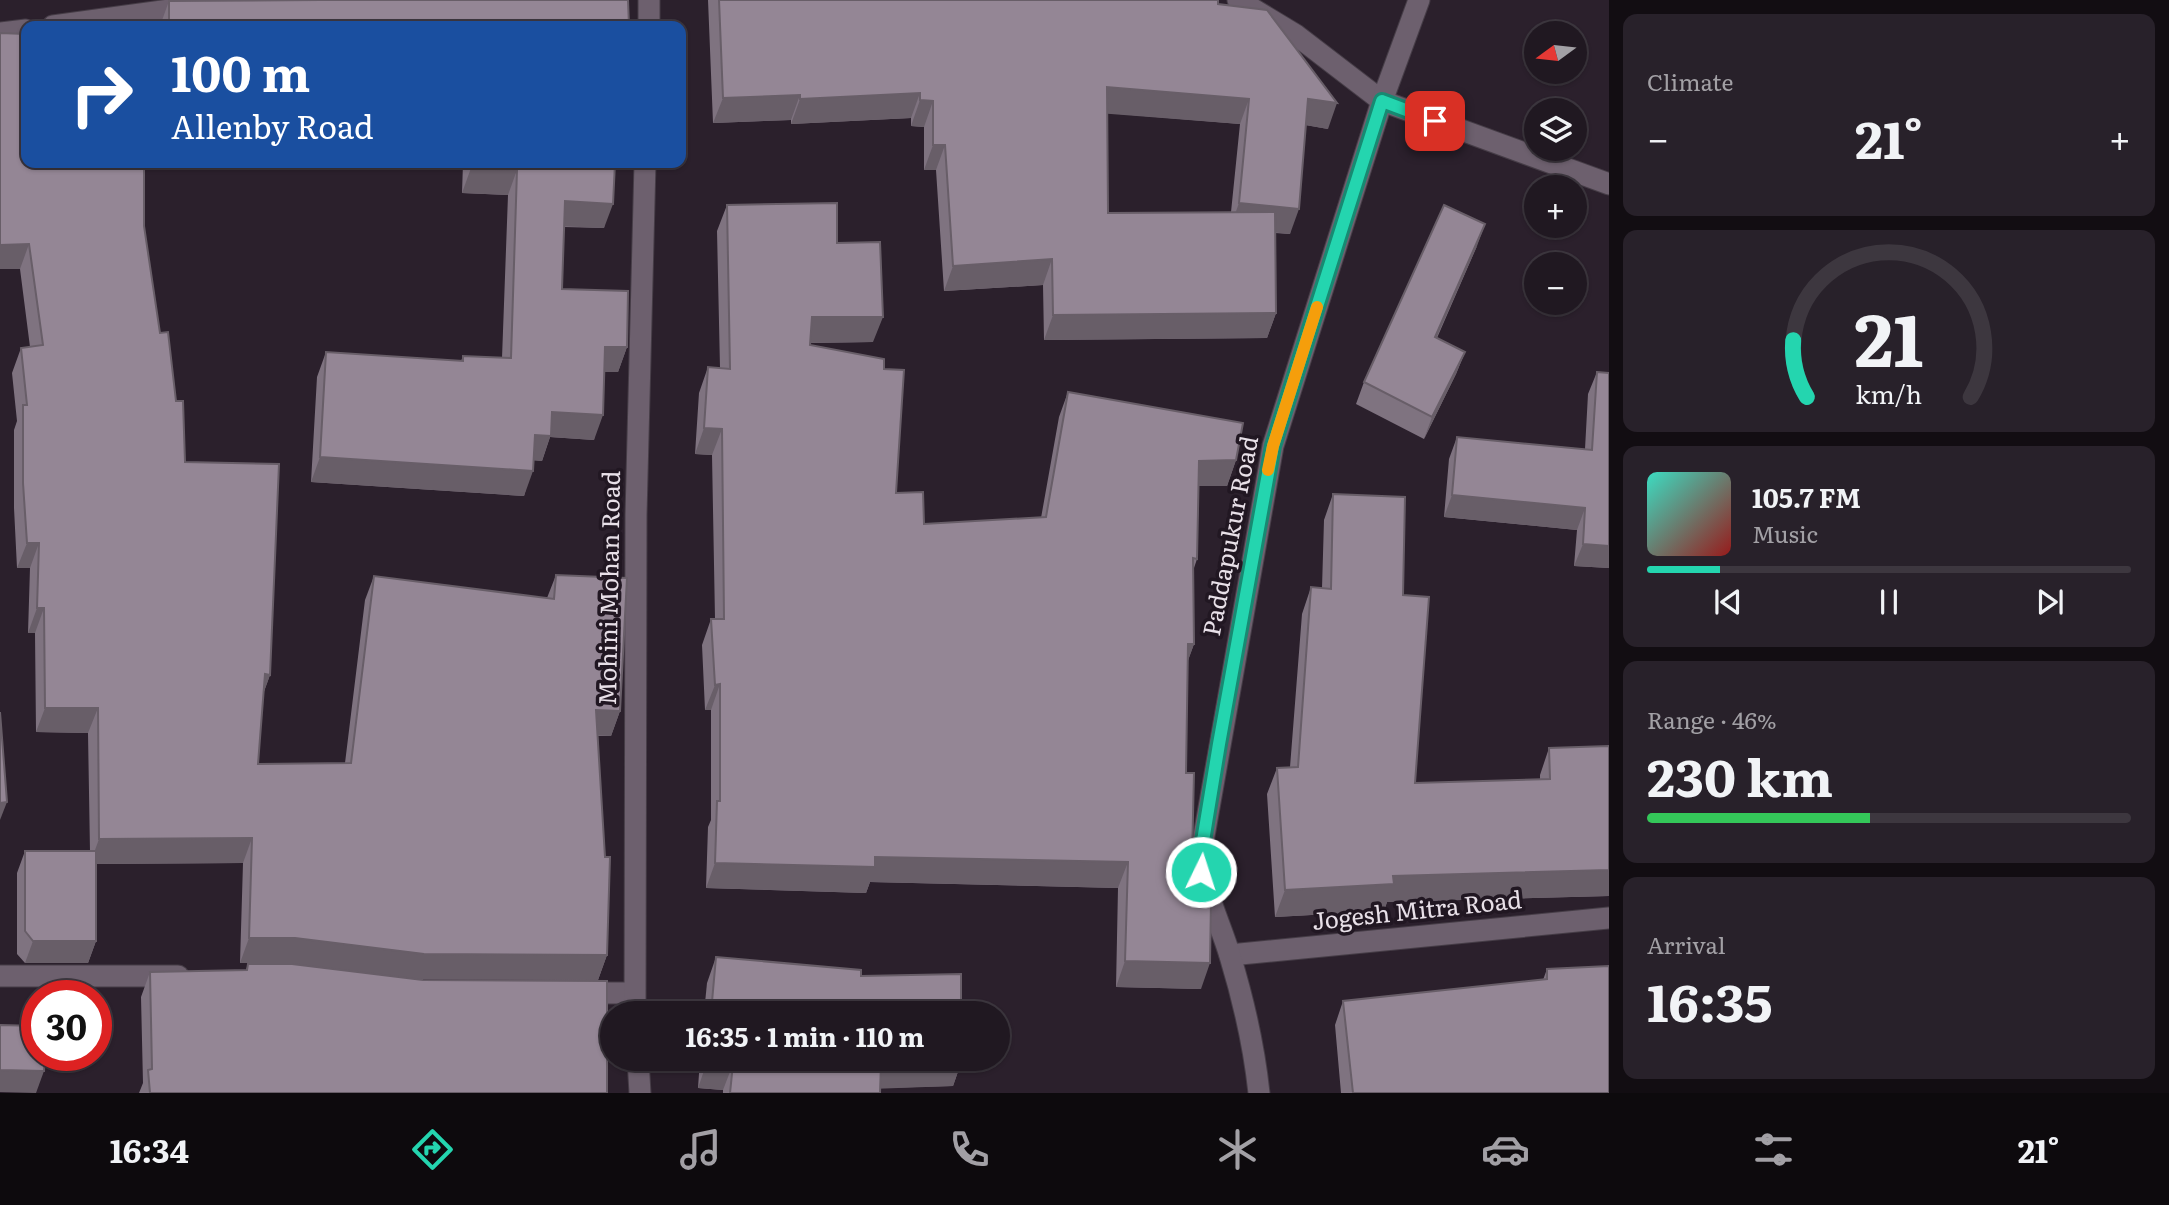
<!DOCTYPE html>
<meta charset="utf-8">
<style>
:root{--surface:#201821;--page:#28212a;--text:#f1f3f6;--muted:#a2a0a5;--line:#3d373f;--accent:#24d5af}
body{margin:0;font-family:Literata,serif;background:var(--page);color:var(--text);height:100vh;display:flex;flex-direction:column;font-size:26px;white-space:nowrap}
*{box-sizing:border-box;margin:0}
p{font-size:23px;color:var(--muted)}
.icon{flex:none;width:38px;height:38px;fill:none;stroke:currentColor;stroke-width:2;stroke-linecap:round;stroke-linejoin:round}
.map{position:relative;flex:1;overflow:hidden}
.side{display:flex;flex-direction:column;gap:14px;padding:14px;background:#120d12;width:560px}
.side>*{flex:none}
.hud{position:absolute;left:21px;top:21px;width:665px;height:147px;border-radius:14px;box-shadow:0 2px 5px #0004,0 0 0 2px var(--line);background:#1a4fa0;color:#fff;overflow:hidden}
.needle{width:46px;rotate:255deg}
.controls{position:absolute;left:1524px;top:21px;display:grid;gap:14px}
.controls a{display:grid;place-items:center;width:63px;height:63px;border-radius:50%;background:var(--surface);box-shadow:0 2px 5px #0004,0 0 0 2px var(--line);font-size:35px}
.speed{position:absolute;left:21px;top:980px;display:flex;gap:14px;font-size:35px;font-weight:700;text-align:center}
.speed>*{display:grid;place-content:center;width:91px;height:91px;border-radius:50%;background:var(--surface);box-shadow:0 2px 5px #0004,0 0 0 2px var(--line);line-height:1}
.speed .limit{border:10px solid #d22;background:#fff;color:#111}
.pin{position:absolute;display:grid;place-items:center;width:60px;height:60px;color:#fff;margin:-30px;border-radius:14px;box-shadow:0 4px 10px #0006}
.me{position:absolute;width:77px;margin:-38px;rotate:4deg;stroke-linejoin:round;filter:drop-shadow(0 0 5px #0008)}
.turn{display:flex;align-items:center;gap:24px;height:147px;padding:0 35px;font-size:32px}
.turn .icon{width:91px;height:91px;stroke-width:2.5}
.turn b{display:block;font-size:49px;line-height:60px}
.big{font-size:52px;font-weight:700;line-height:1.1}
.side .tile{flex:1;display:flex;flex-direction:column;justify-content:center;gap:10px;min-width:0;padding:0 24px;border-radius:14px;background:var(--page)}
.side .dial{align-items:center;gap:0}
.dial svg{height:182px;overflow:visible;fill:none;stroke:var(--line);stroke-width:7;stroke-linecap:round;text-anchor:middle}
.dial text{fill:var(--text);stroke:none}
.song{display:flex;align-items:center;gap:21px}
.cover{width:84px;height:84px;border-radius:10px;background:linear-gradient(135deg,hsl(170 70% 55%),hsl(0 70% 35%))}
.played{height:7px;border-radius:4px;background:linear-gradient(90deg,var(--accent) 15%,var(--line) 15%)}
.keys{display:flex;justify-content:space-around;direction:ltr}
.heat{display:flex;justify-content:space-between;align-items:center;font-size:38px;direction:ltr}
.charge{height:10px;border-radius:5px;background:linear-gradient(90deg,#34c759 46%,var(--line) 0)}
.trip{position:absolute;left:600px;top:1001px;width:410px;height:70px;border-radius:35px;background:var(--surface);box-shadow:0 2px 5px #0004,0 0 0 2px var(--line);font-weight:700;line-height:70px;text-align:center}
.tabs{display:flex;height:112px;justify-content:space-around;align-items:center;background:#0d0a0d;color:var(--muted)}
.tabs .icon{width:49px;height:49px}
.tabs .active{color:var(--accent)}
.tabs b{font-size:32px;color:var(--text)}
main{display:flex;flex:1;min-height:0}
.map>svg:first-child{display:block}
</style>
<main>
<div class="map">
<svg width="1609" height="1093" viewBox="0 0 1609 1093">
<rect width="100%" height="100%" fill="#2b202c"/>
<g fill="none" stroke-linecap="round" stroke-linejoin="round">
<defs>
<g id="minor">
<path d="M1238,0L1296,35L1382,101L1609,184"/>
<path d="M53,26L242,0"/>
<path d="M649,26V0"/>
<path d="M0,33L26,30"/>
<path d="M1230,955L1609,918"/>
<path d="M0,976H178"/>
<path d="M580,993H634"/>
<path d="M635,1013L636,515L645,163"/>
<path d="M638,1059L640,1093"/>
<path d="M1259,1093C1254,1046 1244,1002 1230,956C1220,922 1202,889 1201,853L1273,446L1382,101L1419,0"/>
</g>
</defs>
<use href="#minor" stroke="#463d47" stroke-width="23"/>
<use href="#minor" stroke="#6d606e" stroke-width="21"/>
</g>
<g fill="#7f7380" fill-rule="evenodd">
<path d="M708,0H1218V4L1328,129L1306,125L1290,234L1275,233L1276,313L1267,338L1044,340L1043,285L944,291L936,170H924V127L911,126V118L791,124V120L713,123ZM1107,113L1240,124L1231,212L1108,213Z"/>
<path d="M169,1L629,26H160Z"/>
<path d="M0,33L144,226L160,333L176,401L185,462L270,675L263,694L258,764L345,763L365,600L374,576L547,598L556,575L620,711L611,736H598L607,955L598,980L415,979L285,963H240L243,863L96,864V941L88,963H25L17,954V873L25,851H90L88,733L36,732L35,633H28L30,568H17L14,508V430L17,421L12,373L21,348L30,347L20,269H0Z"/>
<path d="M463,163H615L604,228L564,227L562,289L627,347L618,372H604L594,440L550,437L542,461L534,460L524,496L311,482L317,377L326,352L461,361L463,356L502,358L508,195L462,193Z"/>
<path d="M727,205L837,243L873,342L810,343V345L884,369L896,493L924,524L1041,518L1059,417L1068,392L1236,460L1227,486H1199L1197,559L1193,571L1194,644L1188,660L1186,773L1191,900L1201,989L1116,987L1118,888L870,882L866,893L706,888L708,827L711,820V710H705L702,645L711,619H715L712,455L695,454L699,393L708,367L720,368L717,231Z"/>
<path d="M1477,246L1437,338L1465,352L1456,374L1424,439L1356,404L1364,382Z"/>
<path d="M1597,372L1609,568L1574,566L1577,530L1444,517L1449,459L1457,437L1585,449L1588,394Z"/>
<path d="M1333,494L1403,595L1415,783L1540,779V775L1549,748L1609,746V896L1387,902L1384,911L1275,917L1267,794L1277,768L1290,767L1302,614L1311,587L1322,588L1324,520Z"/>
<path d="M716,957L861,976L961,1013H704L707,983Z"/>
<path d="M248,964L607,1093H139L143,1083L141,997L150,972L246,970Z"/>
<path d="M1547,969L1609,1093H1341L1335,1025L1343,1001L1543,980Z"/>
<path d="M700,1059H962V1060L953,1086L880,1088V1093H723V1090L698,1088Z"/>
</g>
<g fill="#685e68">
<path d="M1107,87L1249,99L1240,124L1098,113Z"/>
<path d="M920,93L911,118L791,124L800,99Z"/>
<path d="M800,95L791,120L713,123L723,98Z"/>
<path d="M1308,99L1337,103L1328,129L1299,124Z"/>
<path d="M920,100L933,101L924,127L911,126Z"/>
<path d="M933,145H945L936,170H924Z"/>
<path d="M471,168L517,170L508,195L462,193Z"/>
<path d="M565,201L613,204L604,228L556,226Z"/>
<path d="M1239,203L1299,209L1290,234L1230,228Z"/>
<path d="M1485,224L1477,246L1427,359L1435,337Z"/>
<path d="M29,244L20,269H0V245Z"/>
<path d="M1052,259L1043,285L944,291L953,266Z"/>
<path d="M1276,313L1267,338L1044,340L1053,315Z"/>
<path d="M812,317H883L873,342L803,343Z"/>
<path d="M605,347H627L618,372H596Z"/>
<path d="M1465,352L1456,374L1424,439L1432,417Z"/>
<path d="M552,412L603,415L594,440L550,437L542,461L526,460L535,435Z"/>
<path d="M704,428L722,429L712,455L695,454Z"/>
<path d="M320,457L533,471L524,496L311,482Z"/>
<path d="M1236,460L1227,486H1190L1199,461Z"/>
<path d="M1452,495L1585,508L1577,530L1444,517Z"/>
<path d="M27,543H39L30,568H17Z"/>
<path d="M1583,544L1609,546V568L1574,566Z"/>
<path d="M37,608H44L35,633H28Z"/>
<path d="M1188,644H1194L1185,669Z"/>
<path d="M265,674L270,675L261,700Z"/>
<path d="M720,684L711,710H705L715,685Z"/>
<path d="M45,708H98L88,733L36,732Z"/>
<path d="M596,710L620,711L611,736L587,735Z"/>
<path d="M7,802L0,820V803Z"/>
<path d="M252,838L243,863L90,864L99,839Z"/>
<path d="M875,857L1128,862L1118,888L870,882L866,893L706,888L715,863Z"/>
<path d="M1609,870V896L1387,902L1384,911L1275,917L1285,890L1393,876Z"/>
<path d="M249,938H295L607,955L598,980L415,979L285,963H240Z"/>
<path d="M33,941H96L88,963H25Z"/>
<path d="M1125,961L1210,963L1201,989L1116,987Z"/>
<path d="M962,1060L953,1086L871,1089L881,1063Z"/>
<path d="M707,1062L733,1064L723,1090L698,1088Z"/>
<path d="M0,1070L44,1071L36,1093L0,1092Z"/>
</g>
<g fill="#948695" stroke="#685e68" stroke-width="2">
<path d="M321,0H628L629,26H169V1Z"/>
<path d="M719,0H1218V4L1267,10L1337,103L1308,99L1299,209L1239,203L1249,99L1107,87L1108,213L1275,212L1276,313L1053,315L1052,259L953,266L945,145H933V101L920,100V93L800,99V95L723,98Z"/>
<path d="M0,33L26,34V163H144V226L160,333L168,332L176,401H183L185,462L279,464L270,675L265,674L258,764L351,763L374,576L554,599L556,575L627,578L620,711L596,710L605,857H610L607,955L424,954L295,938H249L252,838L99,839L98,708H45L44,608H37L39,543H27L23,483V405H27L21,348L43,345L29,244L0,245Z"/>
<path d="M471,163H615L613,204L565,201L562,289L628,291L627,347H605L603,415L552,412L551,436L535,435L533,471L320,457L326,352L463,361V356L511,358L517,170L471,168Z"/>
<path d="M837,203V243L880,242L883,317H812L810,345L884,359V369L904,370L896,493L923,492L924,524L1046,517L1068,392L1243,423L1236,460L1199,461L1197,559L1193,558L1194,644H1188L1186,773H1194L1191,900L1211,901L1210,963L1125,961L1128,862L875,857V867L715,863L717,801H720V684L715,685L711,619H724L722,429L704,428L708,367L730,369L727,205Z"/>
<path d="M1444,205L1485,224L1435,337L1465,352L1432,417L1364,382Z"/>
<path d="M1597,372L1609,373V546L1583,544L1585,508L1452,495L1457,437L1592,450Z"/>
<path d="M1333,494L1405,497L1403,595L1429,597L1415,783L1550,779L1549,748L1609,746V870L1393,876L1394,884L1285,890L1277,768L1298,767L1311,587L1331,589Z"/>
<path d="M0,712L7,802L0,803Z"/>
<path d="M25,851H96V941H33L25,931Z"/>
<path d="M716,957L861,970V976L961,974V1013H711Z"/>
<path d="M248,964H292L423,980L607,981V1093H150L148,1070L152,1069L150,972L247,970Z"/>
<path d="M1609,966V1093H1353L1343,1001L1547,979V969Z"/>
<path d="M0,1025L37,1026V1055H45L44,1071L0,1070Z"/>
<path d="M707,1059H962V1060L881,1063L880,1093H730L733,1064L707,1062Z"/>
</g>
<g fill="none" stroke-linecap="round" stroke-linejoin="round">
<defs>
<path id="route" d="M1201,872V853L1219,744L1273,446L1382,101L1435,121"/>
</defs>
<use href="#route" stroke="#178a72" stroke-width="18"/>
<use href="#route" stroke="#24d5af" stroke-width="12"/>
<path stroke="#f59e0b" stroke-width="12" d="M1268,470L1273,446L1317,307"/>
</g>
<g text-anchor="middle" stroke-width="7" stroke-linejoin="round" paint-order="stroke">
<g font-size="24" fill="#e8e0e8" stroke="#211722">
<text transform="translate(1231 536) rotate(-79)" y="8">Paddapukur Road</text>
<text transform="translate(610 588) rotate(-89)" y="8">Mohini Mohan Road</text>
<text transform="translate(1417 911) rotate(-6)" y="8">Jogesh Mitra Road</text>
</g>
</g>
</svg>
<div class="controls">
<a><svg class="needle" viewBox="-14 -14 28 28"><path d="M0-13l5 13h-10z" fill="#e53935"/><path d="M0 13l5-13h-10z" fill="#a2a0a5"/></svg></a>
<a><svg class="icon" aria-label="layers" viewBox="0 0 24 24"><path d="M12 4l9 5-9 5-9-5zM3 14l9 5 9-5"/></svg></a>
<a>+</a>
<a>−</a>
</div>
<div class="speed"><div class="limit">30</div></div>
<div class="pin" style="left:1435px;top:121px;background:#d93025"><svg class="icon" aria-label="arrive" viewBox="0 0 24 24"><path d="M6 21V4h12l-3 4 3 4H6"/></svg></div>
<svg class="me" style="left:1201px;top:872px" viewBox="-20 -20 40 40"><circle r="17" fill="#24d5af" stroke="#fff" stroke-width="3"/><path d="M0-11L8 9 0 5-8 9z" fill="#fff"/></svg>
<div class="trip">16:35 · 1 min · 110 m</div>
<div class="hud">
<div class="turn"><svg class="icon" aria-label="right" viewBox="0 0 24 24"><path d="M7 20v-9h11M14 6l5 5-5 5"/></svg><div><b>100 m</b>Allenby Road</div></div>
</div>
</div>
<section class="side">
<div class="tile"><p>Climate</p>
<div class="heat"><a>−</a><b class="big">21°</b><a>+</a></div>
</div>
<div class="tile dial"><svg viewBox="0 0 100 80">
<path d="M14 69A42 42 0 1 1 86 69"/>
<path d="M14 69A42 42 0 0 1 8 44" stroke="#24d5af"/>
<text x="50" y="56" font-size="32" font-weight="700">21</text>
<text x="50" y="72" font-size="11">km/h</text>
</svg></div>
<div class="tile">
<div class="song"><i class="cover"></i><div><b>105.7 FM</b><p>Music</p></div></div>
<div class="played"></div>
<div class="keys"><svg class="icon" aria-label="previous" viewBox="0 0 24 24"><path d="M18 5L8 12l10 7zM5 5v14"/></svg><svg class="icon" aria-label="pause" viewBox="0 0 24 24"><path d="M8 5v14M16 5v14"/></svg><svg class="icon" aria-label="next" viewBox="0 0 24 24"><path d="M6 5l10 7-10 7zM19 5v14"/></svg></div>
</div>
<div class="tile"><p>Range · 46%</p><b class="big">230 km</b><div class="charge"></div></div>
<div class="tile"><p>Arrival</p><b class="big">16:35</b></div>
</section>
</main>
<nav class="tabs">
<b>16:34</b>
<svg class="icon active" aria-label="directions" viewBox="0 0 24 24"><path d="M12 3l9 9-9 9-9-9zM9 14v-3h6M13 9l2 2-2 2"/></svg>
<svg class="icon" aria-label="music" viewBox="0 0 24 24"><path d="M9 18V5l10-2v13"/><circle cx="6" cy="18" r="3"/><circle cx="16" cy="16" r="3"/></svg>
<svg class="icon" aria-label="phone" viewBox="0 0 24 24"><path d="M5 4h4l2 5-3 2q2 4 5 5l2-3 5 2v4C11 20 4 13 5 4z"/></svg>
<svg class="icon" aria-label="climate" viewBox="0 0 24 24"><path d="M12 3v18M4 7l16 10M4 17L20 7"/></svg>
<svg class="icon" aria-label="car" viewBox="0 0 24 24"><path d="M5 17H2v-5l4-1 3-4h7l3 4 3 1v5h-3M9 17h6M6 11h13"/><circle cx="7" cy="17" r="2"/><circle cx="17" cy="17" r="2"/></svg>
<svg class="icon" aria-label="filters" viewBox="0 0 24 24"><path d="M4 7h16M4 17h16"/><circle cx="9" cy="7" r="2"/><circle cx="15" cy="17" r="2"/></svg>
<b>21°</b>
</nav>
